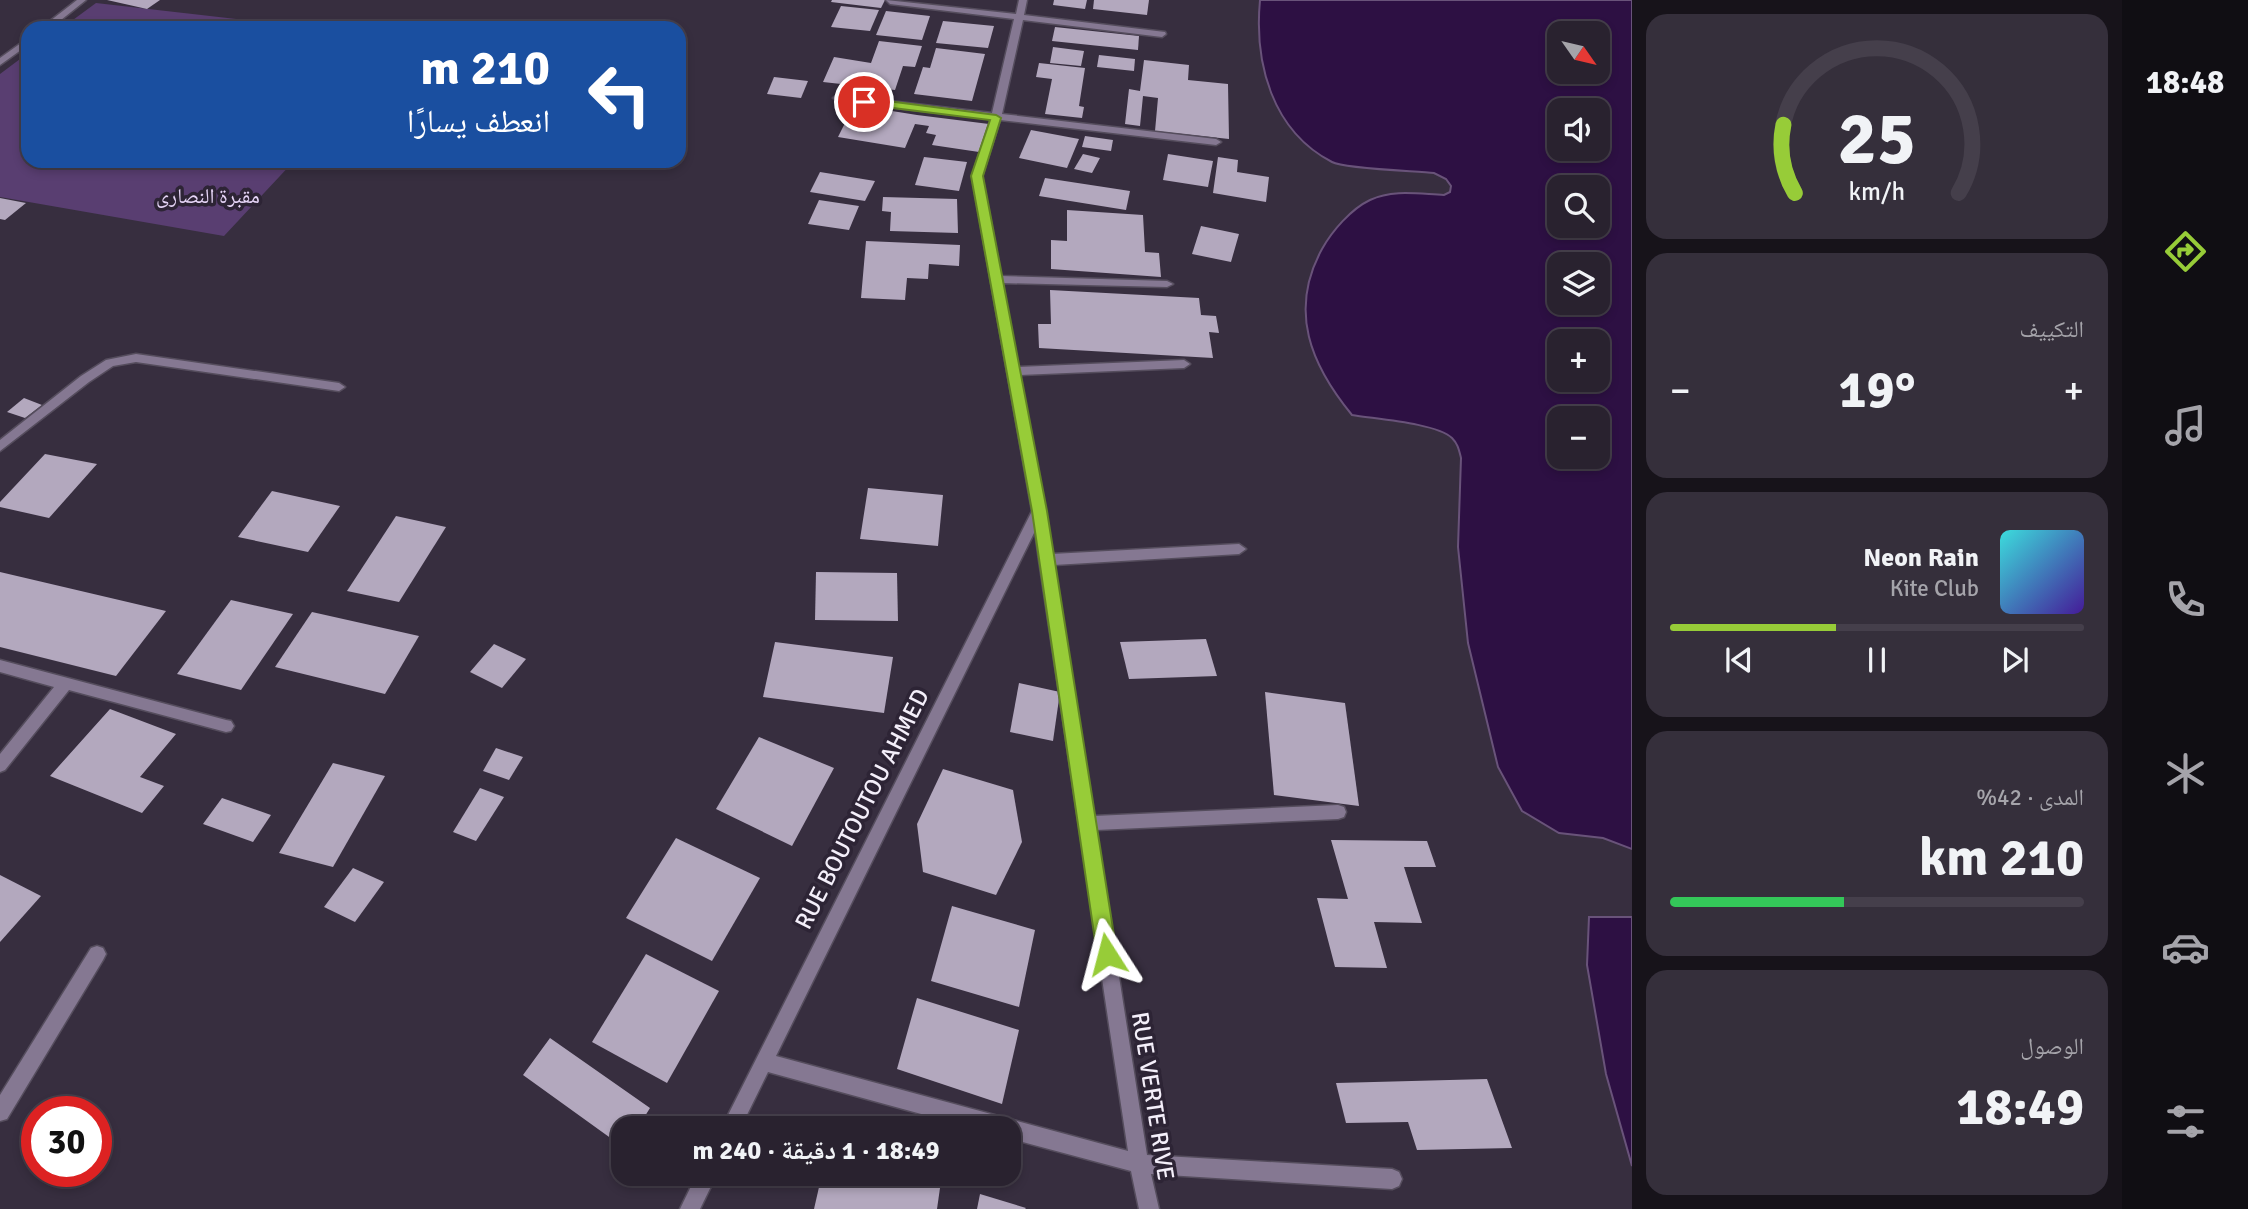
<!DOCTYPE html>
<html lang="ar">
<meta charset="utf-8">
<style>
:root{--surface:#29222f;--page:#352f3b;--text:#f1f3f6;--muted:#a5a4aa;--line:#453f4b;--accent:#97cc38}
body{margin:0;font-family:Signika,"Noto Naskh Arabic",sans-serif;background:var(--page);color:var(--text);direction:rtl;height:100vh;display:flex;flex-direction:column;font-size:26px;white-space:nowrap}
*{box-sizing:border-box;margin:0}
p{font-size:23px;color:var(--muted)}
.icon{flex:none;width:38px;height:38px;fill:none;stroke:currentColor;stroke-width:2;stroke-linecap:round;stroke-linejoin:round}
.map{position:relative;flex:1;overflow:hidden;direction:ltr}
.panel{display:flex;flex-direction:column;gap:14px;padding:14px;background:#17131a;width:490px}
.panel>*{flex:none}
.guide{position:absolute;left:21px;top:21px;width:665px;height:147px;border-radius:21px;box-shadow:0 4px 10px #0003,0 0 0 2px var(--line);direction:rtl;background:#1a4fa0;color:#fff;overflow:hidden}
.needle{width:46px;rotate:124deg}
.fabs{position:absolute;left:1547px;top:21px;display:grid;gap:14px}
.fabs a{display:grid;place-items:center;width:63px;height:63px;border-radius:14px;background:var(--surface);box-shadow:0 4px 10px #0003,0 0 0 2px var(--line);font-size:35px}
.speed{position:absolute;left:21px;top:1096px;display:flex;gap:14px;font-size:35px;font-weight:700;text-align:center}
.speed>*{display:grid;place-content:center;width:91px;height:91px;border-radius:50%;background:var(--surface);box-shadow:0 4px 10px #0003,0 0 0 2px var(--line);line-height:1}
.speed .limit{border:10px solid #d22;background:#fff;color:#111}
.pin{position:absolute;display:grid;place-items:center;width:60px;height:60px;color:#fff;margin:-30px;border:4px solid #fff;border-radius:50%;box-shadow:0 2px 7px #0007}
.me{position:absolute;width:77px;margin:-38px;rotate:351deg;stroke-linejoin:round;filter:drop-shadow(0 0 5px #0008)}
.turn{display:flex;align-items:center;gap:24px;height:147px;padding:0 21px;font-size:32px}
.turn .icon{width:91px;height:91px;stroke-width:2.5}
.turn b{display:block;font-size:49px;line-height:60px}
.big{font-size:52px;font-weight:700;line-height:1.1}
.panel .widget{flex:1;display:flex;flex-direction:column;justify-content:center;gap:10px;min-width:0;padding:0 24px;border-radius:21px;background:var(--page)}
.panel .dial{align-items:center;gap:0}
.dial svg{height:182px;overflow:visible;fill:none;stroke:var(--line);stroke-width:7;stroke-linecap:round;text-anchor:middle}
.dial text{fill:var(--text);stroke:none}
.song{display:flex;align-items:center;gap:21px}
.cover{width:84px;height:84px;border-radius:10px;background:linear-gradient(135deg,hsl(180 70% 55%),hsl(260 70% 35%))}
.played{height:7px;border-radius:4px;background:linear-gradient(90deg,var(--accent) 40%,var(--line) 40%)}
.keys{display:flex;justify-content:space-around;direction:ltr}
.heat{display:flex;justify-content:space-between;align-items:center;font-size:38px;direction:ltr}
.charge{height:10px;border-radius:5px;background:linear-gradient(90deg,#34c759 42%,var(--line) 0)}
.trip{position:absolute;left:611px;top:1116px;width:410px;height:70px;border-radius:21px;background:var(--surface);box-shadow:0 4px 10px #0003,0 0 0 2px var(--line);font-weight:700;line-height:70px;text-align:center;direction:rtl}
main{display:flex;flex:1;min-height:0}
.dock{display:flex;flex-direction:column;width:126px;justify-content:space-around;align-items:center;background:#100e13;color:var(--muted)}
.dock .icon{width:49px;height:49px}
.dock .on{color:var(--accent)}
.dock b{font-size:32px;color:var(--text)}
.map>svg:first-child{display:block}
</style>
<main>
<nav class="dock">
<b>18:48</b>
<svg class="icon on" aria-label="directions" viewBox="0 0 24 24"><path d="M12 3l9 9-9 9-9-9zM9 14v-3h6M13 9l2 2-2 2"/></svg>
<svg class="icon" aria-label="music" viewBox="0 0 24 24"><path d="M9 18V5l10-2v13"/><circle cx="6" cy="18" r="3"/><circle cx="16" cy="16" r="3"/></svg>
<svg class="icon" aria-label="phone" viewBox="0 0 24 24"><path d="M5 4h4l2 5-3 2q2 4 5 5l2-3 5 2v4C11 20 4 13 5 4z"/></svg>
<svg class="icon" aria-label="climate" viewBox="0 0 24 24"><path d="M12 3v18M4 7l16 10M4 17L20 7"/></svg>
<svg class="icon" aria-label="car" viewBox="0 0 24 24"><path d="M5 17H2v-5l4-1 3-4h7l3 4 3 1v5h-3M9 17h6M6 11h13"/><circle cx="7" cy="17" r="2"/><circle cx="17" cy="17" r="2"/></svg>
<svg class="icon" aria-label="filters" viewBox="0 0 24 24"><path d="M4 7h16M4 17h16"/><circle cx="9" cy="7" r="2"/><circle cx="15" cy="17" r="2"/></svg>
</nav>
<section class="panel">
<div class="widget dial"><svg viewBox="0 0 100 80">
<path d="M14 69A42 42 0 1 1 86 69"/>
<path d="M14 69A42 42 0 0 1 9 39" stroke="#97cc38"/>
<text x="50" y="56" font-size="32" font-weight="700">25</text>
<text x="50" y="72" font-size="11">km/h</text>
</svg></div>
<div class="widget"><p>التكييف</p>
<div class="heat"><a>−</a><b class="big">19°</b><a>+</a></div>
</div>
<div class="widget">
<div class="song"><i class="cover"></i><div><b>Neon Rain</b><p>Kite Club</p></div></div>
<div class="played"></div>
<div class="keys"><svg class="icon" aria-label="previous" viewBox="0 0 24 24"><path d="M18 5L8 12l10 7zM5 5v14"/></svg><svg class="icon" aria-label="pause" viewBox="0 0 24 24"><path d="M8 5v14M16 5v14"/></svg><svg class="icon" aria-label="next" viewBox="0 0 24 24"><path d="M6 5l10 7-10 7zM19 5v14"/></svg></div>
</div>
<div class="widget"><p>المدى · 42%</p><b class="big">210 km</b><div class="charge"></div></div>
<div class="widget"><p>الوصول</p><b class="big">18:49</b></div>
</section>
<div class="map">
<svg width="1632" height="1209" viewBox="0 0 1632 1209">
<rect width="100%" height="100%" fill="#372e3f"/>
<g fill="#593e71">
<path d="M96,3L299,26L308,28H62Z"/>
<path d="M28,53V161H294L224,236L0,197V74Z"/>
</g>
<g fill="#2d1043" stroke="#69537a" stroke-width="2" fill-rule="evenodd">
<path d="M1260,0H1632V849L1603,838L1559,833L1522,811L1498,767L1468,643L1458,547L1461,458C1459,450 1458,444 1452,438C1436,423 1375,419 1352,415C1311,365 1288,311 1322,249C1332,231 1351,209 1370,200C1393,189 1419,194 1444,195L1450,192L1451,186L1446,179L1434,173C1415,171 1345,169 1332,162C1272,131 1254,63 1260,0ZM1559,33H1598V72H1559ZM1559,110H1598V149H1559ZM1559,187H1598V226H1559ZM1559,264H1598V303H1559ZM1559,341H1598V380H1559ZM1559,418H1598V457H1559Z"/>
<path d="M1589,917H1632V1166L1606,1074L1587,965Z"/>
</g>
<g fill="#b3a8be">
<path d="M107,0H160L147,9Z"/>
<path d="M832,0H885L881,8L831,2Z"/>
<path d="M1054,0H1087L1085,9L1053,5Z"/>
<path d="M1094,0H1149L1147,15L1093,9Z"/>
<path d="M841,6L879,10L870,31L831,27Z"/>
<path d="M886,11L930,16L922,40L876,35Z"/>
<path d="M943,21L994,26L988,48L936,43Z"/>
<path d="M1055,27L1139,36L1138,50L1052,41Z"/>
<path d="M879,41L922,46L915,67L903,66L895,90L823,82L834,57L871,63Z"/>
<path d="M1053,47L1084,51L1081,66L1050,63Z"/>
<path d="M936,48L985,54L972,101L914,94L923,67L930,68Z"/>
<path d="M1099,55L1135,59L1134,71L1097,67Z"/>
<path d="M1144,60L1189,65L1188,80L1228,84L1229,139L1155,131L1158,98L1143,96L1140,126L1125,124L1129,89L1140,91Z"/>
<path d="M1039,63L1085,68L1079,106L1084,107L1082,118L1045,114L1052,79L1036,77Z"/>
<path d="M774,77L808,81L801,98L767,94Z"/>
<path d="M854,105L917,115L989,124L979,152L932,145L936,135L926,133L929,126L915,124L905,148L838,137Z"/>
<path d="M1031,130L1079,139L1067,168L1019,158Z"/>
<path d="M1085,136L1113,140L1111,151L1082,147Z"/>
<path d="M1083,154L1100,158L1092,173L1074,169Z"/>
<path d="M1168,154L1213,161L1208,187L1163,180Z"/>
<path d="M924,157L967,162L959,191L915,185Z"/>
<path d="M1218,157L1238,160L1237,172L1269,177L1266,202L1213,193Z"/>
<path d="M820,172L875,181L865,201L810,192Z"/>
<path d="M1045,178L1130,191L1126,210L1039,196Z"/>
<path d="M883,197L957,199L958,233L890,231L891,212L882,211Z"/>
<path d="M0,198L26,203L5,220L0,219Z"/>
<path d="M819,200L859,206L849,230L808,224Z"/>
<path d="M1067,210L1143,215L1145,252L1159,253L1161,277L1051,269V240L1067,241Z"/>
<path d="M1201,226L1239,234L1231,262L1192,254Z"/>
<path d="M866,241L960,245L959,266L929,264L928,279L907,278L905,300L861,298Z"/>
<path d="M1050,290L1199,298L1201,315L1216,316L1219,333L1209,332L1213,358L1039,348L1038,324H1051Z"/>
<path d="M24,398L42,405L25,418L7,412Z"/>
<path d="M45,454L97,464L49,518L0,507V502Z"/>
<path d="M868,488L943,495L938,546L860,539Z"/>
<path d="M272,491L340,506L308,552L238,537Z"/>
<path d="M396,516L446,527L399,602L347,591Z"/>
<path d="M0,572L166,611L116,676L0,647Z"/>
<path d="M816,572L897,573L898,621L815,620Z"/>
<path d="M231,600L293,614L241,690L177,674Z"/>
<path d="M312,612L419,636L385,694L275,667Z"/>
<path d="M1206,639L1217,676L1129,679L1120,642Z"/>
<path d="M775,642L893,657L884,713L763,697Z"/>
<path d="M494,644L526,659L502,688L470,672Z"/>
<path d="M1019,683L1060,692L1053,741L1010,732Z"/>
<path d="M1265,692L1345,703L1359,806L1274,795Z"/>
<path d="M110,709L176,734L140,777L164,786L142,813L50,776Z"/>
<path d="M759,737L834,768L792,846L716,809Z"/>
<path d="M496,748L523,757L509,780L483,771Z"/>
<path d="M333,763L385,776L333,867L279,853Z"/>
<path d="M943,769L1013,790L1022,842L996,895L923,872L917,824Z"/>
<path d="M480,788L504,797L476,841L453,832Z"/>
<path d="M222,798L271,815L253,842L203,824Z"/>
<path d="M676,838L760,878L712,961L626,918Z"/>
<path d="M1331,840L1427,841L1436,867H1404L1422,923L1374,922L1387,968L1335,967L1317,898L1348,899Z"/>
<path d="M353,868L384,882L355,922L324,907Z"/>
<path d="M0,875L41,896L0,942Z"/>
<path d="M952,906L1035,930L1019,1007L931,981Z"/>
<path d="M646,954L719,991L667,1083L592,1042Z"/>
<path d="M917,998L1019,1030L1002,1104L897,1069Z"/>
<path d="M550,1038L650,1108L637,1129H623V1147L523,1075Z"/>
<path d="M1487,1079L1512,1148L1417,1150L1408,1122L1346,1123L1336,1083Z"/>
<path d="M822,1174H942L937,1209H814Z"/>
<path d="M980,1194L1026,1208L1025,1209H977Z"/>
</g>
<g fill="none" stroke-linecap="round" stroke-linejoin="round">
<defs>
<path id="service" d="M136,354L339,383L345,387L339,391L136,362L113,366L89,382L0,451V440L81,376L106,360Z"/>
<g id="minor">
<path d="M886,0L1016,14L1019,0H1027L1024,15L1165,32L1166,34L1162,37L1023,20L1002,114L1216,139L1221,142L1216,145L1000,120L982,176L1001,276L1167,281L1173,284L1167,287L1002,283L1018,367L1184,360L1190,364L1184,368L1020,375L1052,554L1239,544L1246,549L1239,554L1054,565L1094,816L1338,805L1344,807L1346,812L1344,817L1338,819L1096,830L1147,1155L1392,1169L1399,1172L1402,1179L1399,1186L1392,1189L1151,1174L1159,1209H1139L1131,1171L1008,1138V1129H976L768,1072L740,1129H721L1032,511L972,176L991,119L838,101L833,98L838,95L992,113L1014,19L890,4ZM1035,531L1039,560L1128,1151L776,1056Z"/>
<path d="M0,660L226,720L231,721L234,726L231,731L226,732L69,690L5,770L0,772V754L54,687L0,672Z"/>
<path d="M97,946L103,948L106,954L103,960L7,1119L0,1121V1095L91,948Z"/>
<path d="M697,1174H717L700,1209H680Z"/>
</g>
<g id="tertiary">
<path d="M77,0H86L51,28H41Z"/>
<path d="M28,38V45L0,65V58Z"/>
</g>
</defs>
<use href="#service" stroke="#554d5d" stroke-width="3"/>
<use href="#minor" stroke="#554d5d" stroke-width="3"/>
<use href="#tertiary" stroke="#554d5d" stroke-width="3"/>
<use href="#service" fill="#857892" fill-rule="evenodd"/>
<use href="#minor" fill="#857892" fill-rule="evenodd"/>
<use href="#tertiary" fill="#857892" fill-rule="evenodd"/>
</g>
<path fill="#97cc38" stroke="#628524" stroke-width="2" d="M864,98L996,115L1001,118L983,176L1047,511L1117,954L1114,961L1107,964L1100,961L1097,954L1032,511L971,176L990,120L861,104V99Z"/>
<g text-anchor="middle" stroke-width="7" stroke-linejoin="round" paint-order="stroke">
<g font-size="21" fill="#e6d5f7" stroke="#2d2435">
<text x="208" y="203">مقبرة النصارى</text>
</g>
<g font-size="24" fill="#f4effa" stroke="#2d2435">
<text transform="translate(862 809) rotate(-63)" y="8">RUE BOUTOUTOU AHMED</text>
<text transform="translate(1153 1096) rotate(81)" y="8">RUE VERTE RIVE</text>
</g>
</g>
</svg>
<div class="fabs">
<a><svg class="needle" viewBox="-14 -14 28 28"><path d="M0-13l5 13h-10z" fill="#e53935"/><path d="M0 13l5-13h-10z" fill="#a5a4aa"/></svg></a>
<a><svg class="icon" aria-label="sound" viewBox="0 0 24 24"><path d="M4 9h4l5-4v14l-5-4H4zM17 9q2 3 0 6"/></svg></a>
<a><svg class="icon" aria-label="search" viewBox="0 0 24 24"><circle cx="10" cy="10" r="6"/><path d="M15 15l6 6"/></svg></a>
<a><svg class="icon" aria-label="layers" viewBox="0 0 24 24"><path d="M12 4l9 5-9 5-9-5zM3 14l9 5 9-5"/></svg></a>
<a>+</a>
<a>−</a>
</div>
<div class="speed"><div class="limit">30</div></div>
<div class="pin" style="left:864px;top:102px;background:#d93025"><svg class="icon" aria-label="arrive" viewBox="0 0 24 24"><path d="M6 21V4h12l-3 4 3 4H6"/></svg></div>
<svg class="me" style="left:1107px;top:954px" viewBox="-20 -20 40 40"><path d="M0-17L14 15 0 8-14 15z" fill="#97cc38" stroke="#fff" stroke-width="4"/></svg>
<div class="trip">18:49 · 1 دقيقة · 240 m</div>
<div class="guide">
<div class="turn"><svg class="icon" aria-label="left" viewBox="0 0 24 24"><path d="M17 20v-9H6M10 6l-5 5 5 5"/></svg><div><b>210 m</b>انعطف يسارًا</div></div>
</div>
</div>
</main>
